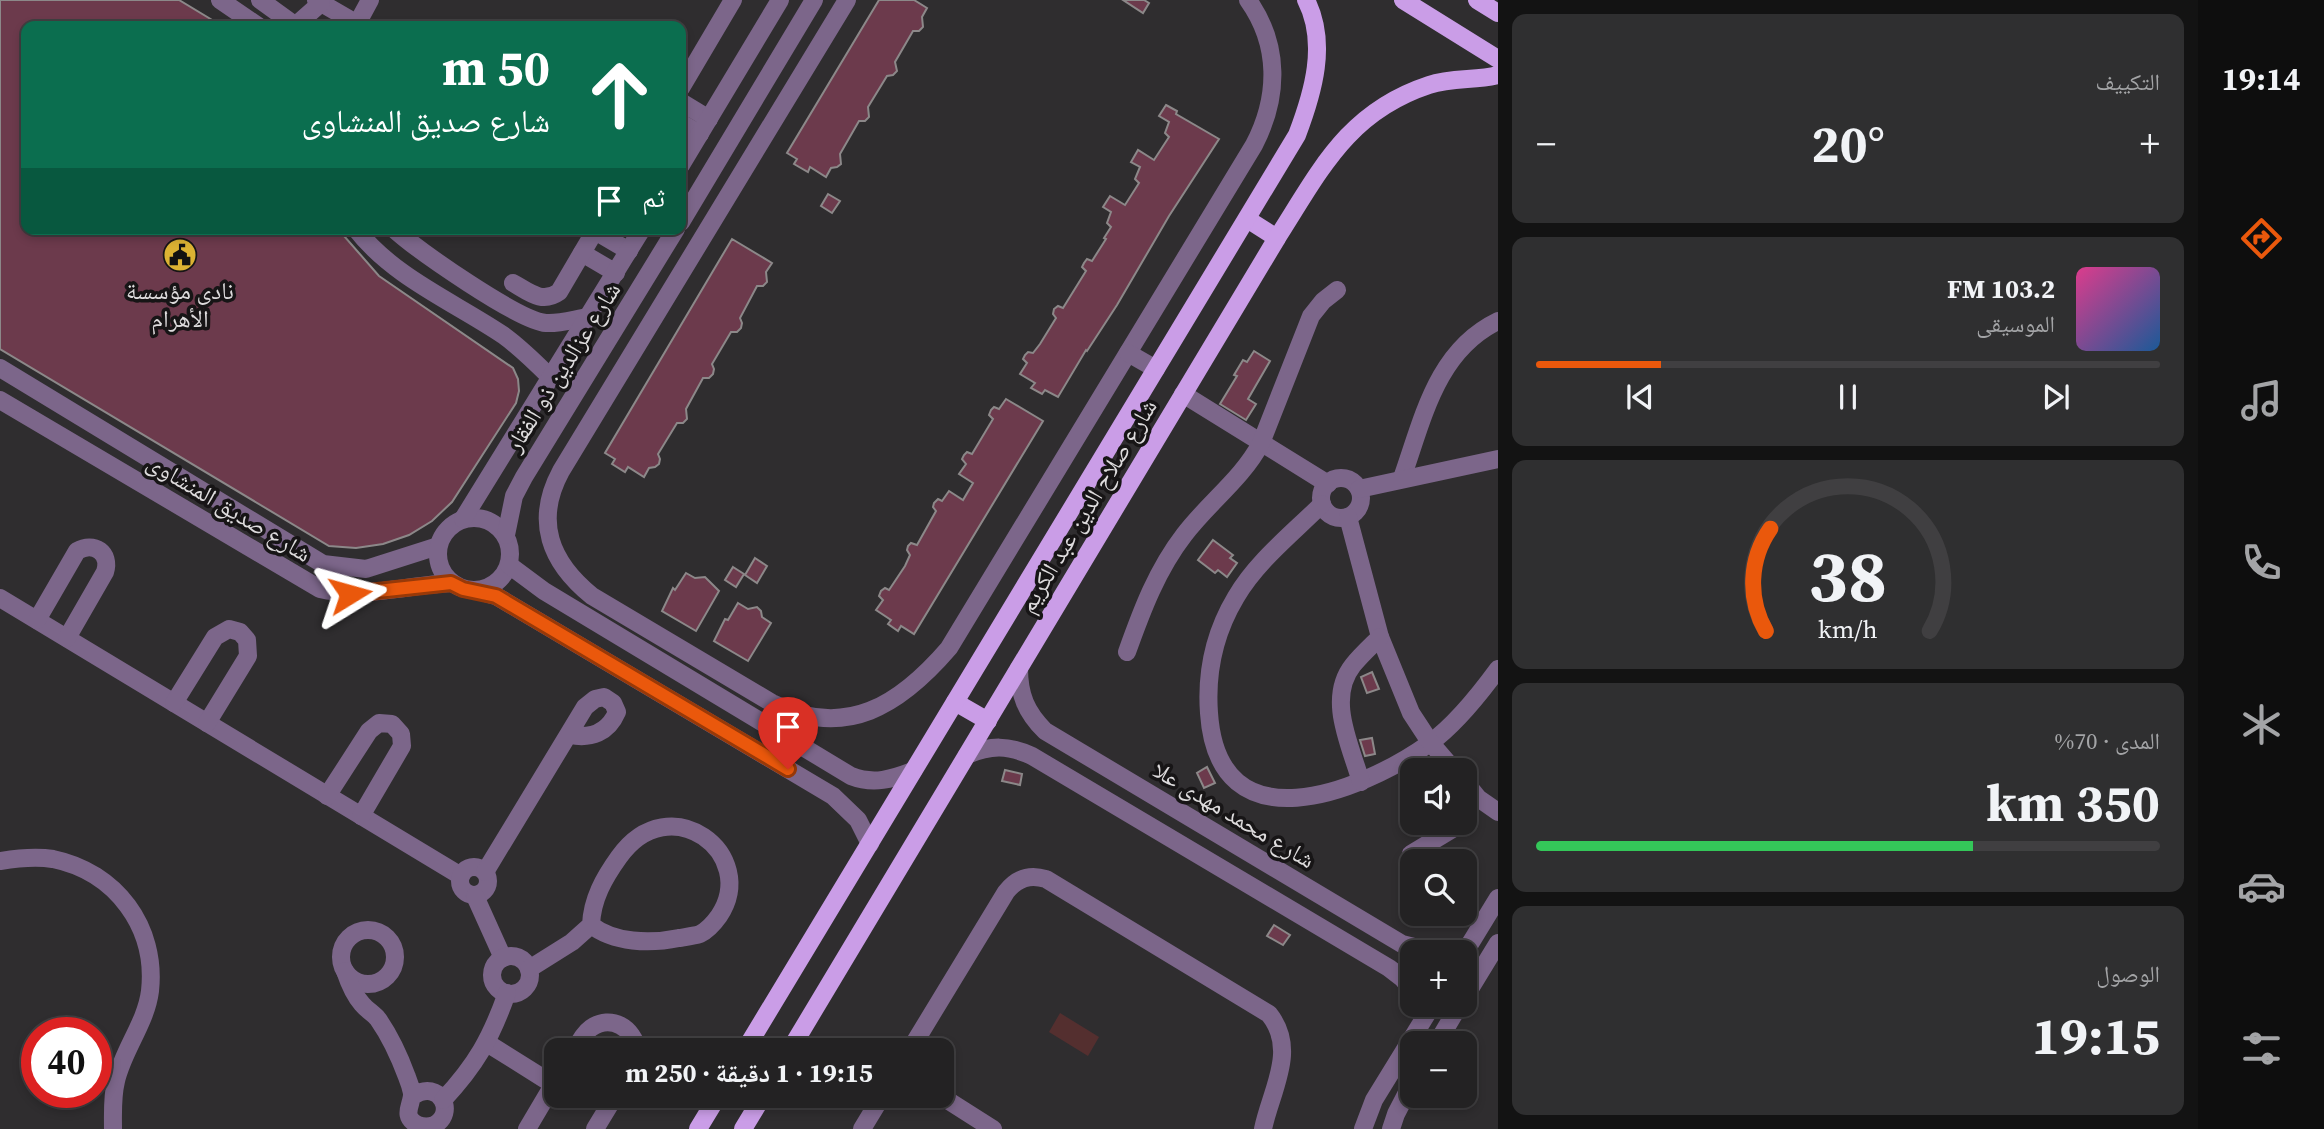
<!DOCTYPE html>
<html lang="ar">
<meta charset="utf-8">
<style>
:root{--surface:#232223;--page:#2f2f30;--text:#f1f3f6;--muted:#a3a4a6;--line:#403f41;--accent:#ea580c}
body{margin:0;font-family:"Source Serif 4","Noto Naskh Arabic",serif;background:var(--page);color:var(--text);direction:rtl;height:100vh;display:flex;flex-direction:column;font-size:26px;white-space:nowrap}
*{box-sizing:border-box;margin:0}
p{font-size:23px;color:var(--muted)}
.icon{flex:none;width:38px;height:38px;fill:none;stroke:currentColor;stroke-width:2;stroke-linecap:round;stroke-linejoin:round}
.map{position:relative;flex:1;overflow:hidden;direction:ltr}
.side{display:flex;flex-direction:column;gap:14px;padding:14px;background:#131313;width:700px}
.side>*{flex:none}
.banner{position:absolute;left:21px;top:21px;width:665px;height:214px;border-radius:14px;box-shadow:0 4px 10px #0003,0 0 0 2px var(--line);direction:rtl;background:#0b6e4f;color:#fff;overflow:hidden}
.fabs{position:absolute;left:1400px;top:758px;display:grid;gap:14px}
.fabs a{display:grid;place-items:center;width:77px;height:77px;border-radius:14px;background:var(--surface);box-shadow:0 4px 10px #0003,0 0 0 2px var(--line);font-size:35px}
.speed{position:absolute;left:21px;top:1017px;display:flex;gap:14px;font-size:35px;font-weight:700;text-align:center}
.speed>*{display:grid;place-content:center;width:91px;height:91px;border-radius:50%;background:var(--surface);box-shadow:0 4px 10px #0003,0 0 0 2px var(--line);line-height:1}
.speed .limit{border:10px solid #d22;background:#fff;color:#111}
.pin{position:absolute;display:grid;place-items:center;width:60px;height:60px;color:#fff;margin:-72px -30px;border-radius:50% 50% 50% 0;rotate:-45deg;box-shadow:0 0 7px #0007}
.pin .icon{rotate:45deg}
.me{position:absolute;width:77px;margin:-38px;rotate:82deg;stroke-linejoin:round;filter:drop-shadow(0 0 5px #0008)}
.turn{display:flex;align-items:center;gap:24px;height:147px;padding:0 21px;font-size:32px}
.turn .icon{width:91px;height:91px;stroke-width:2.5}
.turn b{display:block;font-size:49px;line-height:60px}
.then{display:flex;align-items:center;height:66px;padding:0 21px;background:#0003;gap:14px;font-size:26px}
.big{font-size:52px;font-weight:700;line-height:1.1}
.side .card{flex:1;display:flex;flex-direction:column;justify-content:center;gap:10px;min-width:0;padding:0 24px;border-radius:14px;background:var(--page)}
.side .dial{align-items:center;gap:0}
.dial svg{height:182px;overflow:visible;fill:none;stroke:var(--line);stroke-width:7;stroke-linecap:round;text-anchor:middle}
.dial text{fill:var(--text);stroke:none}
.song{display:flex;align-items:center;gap:21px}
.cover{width:84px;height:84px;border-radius:10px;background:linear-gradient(135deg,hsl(330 70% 55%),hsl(210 70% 35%))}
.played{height:7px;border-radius:4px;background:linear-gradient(90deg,var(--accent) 20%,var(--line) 20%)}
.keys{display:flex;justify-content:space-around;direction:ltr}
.heat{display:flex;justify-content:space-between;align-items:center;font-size:38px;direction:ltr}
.charge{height:10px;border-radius:5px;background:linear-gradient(90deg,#34c759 70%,var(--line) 0)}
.trip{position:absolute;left:544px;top:1038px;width:410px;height:70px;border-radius:14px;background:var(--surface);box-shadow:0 4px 10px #0003,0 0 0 2px var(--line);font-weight:700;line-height:70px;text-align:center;direction:rtl}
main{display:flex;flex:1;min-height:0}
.dock{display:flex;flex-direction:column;width:126px;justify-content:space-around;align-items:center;background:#0e0e0e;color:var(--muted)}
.dock .icon{width:49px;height:49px}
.dock .selected{color:var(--accent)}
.dock b{font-size:32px;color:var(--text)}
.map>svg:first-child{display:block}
</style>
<main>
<nav class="dock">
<b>19:14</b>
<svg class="icon selected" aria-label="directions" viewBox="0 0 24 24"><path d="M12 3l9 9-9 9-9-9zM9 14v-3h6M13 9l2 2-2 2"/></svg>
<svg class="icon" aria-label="music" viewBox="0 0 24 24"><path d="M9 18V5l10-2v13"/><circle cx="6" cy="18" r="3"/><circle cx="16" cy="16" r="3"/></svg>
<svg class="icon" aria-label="phone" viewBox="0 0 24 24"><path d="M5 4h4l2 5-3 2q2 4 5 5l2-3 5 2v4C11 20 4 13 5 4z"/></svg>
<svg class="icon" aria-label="climate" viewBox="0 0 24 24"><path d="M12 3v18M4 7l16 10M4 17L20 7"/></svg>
<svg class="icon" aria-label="car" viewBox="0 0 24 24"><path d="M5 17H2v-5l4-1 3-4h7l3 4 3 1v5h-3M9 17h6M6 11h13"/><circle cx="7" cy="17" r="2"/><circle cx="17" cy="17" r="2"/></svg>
<svg class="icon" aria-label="filters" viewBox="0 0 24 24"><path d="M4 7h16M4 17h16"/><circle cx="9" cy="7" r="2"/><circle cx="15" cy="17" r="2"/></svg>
</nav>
<section class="side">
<div class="card"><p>التكييف</p>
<div class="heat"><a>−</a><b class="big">20°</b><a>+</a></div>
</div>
<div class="card">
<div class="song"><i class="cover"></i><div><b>103.2 FM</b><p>الموسيقى</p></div></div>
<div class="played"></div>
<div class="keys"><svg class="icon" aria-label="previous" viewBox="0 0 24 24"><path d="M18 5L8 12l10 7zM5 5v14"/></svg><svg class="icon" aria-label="pause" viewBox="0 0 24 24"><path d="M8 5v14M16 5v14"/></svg><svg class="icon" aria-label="next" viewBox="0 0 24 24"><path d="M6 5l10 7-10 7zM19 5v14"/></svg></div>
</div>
<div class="card dial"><svg viewBox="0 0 100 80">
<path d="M14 69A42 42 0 1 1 86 69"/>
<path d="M14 69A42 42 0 0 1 16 24" stroke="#ea580c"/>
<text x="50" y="56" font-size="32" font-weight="700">38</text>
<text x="50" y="72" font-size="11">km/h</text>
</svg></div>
<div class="card"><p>المدى · 70%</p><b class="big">350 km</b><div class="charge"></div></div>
<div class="card"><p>الوصول</p><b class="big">19:15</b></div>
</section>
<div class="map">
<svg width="1498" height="1129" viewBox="0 0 1498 1129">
<rect width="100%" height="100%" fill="#2f2d2f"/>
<path fill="#542f2f" d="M1060,1013L1099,1037L1088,1056L1049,1032Z"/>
<g fill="#6c3a4c" stroke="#8c8889" stroke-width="2">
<path d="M0,0H179L222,26H26V229H338L379,276L513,368L518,379L519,391L516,403L452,502L432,521L409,535L383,544L356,548L329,546L0,349Z"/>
<path d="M879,0H914L927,8L922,17L923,27L919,31H913L895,62L897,71L893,75L887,76L868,107L869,117L865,121H859L840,154L841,164L837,167L831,168L826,177L810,167L808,172L794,164L797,159L787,153Z"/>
<path d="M1123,0H1144L1149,3L1143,13Z"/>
<path d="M1166,105L1177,111L1176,114L1219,139L1169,216L1117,305L1087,351L1086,350L1058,397L1045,390L1042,394L1031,388L1035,383L1020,374L1027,363L1023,359L1025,355L1028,352L1033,353L1040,344L1056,318L1053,314L1054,309L1058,306L1063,308L1086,271L1082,267L1084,263L1087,259L1092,261L1106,239L1104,238L1111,227L1107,223L1111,212L1103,207L1110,196L1125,205L1139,183L1135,179L1140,167L1131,162L1138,150L1154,160L1169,137L1165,133L1169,122L1159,116Z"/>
<path d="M828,194L840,201L832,213L821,206Z"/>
<path d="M732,239L772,263L766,272L767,282L763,286H757L740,318L742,323L741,328L737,332H731L712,364L714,369L713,374L709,378H703L686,409L687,419L683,423H677L658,454L660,459L659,464L655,467L649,468L644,477L628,467L625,472L612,464L615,459L605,453Z"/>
<path d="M1254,351L1270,361L1248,399L1256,404L1246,420L1220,404L1237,376L1234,375L1243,360L1247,362Z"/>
<path d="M1006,399L1043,421L914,634L901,626L898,631L888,624L891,620L876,610L883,600L879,596L881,591L885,588L889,590L905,566L910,555L907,550L908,546L911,543L917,545L936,511L933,507L934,503L938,499L942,501L949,491L963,500L973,483L959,474L966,464L962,459L964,455L967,452L972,454L993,419L989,415L991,410L994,407L999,409Z"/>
<path d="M1213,540L1233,555L1230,558L1237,563L1227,577L1218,570L1215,573L1198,560Z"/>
<path d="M755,558L767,566L757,583L745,575Z"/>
<path d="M733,567L744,574L736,587L725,580Z"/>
<path d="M686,573L695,578L705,577L719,591L696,631L662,611L673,588L675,590Z"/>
<path d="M738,603L748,609L757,607L761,611L762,617L771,623L748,661L714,641L725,619L728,620Z"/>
<path d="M1372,672L1379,689L1367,693L1361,677Z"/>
<path d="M1372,738L1375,754L1365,756L1360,740Z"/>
<path d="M1207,767L1215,783L1204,788L1197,773Z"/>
<path d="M1005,770L1022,774L1020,785L1002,781Z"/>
<path d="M1274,925L1290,935L1283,945L1267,936Z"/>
</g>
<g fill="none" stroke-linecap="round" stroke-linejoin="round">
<g stroke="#7c668a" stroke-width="18">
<path d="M220,0L258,26"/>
<path d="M260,0L296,26"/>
<path d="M316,0L361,26"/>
<path d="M847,0L561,471C534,521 550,562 592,596L772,703C846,740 900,705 949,648L1254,145C1279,97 1280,45 1248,0"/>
<path d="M357,24L370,0"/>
<path d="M295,26L321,3"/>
<path d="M681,88L733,0"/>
<path d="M681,102L709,119"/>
<path d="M681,123L700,134"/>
<path d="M681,165L780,0"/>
<path d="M681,222L814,0"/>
<path d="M356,229C393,277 454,302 503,335C521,348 536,363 551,378"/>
<path d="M394,229C417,250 519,321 546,323C560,324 575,319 589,317"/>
<path d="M595,231L629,251"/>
<path d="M582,253L616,273"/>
<path d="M513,283C529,292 542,304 559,292L596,229"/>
<path d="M1128,353L1156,369"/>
<path d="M0,368L323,564L366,569L438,546"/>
<path d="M1183,394L1328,484"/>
<path d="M0,400L320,589C363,599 408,585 451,583"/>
<path d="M1402,478C1423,419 1436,351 1498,321"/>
<circle cx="1341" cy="498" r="20"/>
<path d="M1359,489L1498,459"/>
<path d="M1322,504C1293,533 1257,561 1236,597C1215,632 1206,672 1209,713C1218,849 1360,793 1430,743C1456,724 1479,695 1498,669"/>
<path d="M1348,517L1380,637L1411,713L1430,742L1454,770"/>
<circle cx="474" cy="554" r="36"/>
<path d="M463,519L642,229"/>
<path d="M506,535L514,496L524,477L676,229"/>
<path d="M509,565L544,591L851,776C874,785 892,779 913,771"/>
<path d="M475,590L496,596L833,796L858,820L870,844"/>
<path d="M0,598L461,876"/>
<path d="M37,620L77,551C94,541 111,553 105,572L67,638"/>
<path d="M1127,652C1142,610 1157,570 1184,535C1209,502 1242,479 1261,443L1311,316L1323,301L1337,290"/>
<path d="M1019,668C1019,695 1026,712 1045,731L1402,944L1434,952L1467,949"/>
<path d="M174,703L215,637L229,629L240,632L247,640L248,656L207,723"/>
<path d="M967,755C991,745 1008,745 1032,756L1389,968L1402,978L1412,990"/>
<path d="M1361,782C1351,746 1326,699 1353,665C1361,655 1371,646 1380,637"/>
<path d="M1465,782L1478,798L1498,812"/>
<path d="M327,796L369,731L379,723L392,724L401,734L402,746L361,816"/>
<path d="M1411,854L1464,822"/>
<path d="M0,861C18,858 35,856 53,859C116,872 157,927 150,991C146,1023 123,1050 116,1081C112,1097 113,1113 113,1129"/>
<circle cx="474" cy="881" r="14"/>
<path d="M485,872L585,707L595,699L604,697L613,703L617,712C608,733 591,739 570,735"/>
<path d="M475,896L503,958"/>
<circle cx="368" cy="957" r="27"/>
<path d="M1465,952L1498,898"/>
<circle cx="511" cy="975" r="19"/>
<path d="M529,969L572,942L591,925C592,899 604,878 619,857C670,785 760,855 719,916C714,923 708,930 700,934C694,936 685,937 679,938C650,944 614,943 591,925"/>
<path d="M345,971C349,983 354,995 362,1004C367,1010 374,1014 378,1019C390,1036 400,1058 407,1077C409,1082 411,1088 412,1093C413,1104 400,1116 418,1125C424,1127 429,1127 434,1125C457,1114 440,1078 413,1096"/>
<path d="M1465,997L1498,943"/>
<path d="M487,1043L554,1085"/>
<path d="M1437,1043L1460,1004"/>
<path d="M575,1050C579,1042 584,1033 591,1028C611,1014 634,1028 637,1050"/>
<path d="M910,1050L1006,892C1017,878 1030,874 1046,879L1269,1014C1298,1050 1271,1090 1263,1129"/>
<path d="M941,1096L993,1129"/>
<path d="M443,1100C476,1065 491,1038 507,993"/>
<path d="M527,1129L556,1080"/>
<path d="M595,1129L615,1096"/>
<path d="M862,1129L882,1096"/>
<path d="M1363,1129L1374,1100L1433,1004"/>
<path d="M1391,1129L1396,1114L1412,1083"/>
</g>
<g stroke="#ca9de7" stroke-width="18">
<path d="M1403,0L1498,59"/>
<path d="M1477,0L1498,13"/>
<path d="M1247,219L1277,238"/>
<path d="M955,702L988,721"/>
<path d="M745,1050L1297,135C1313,93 1328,43 1306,0"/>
<path d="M790,1050L1277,238C1320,171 1347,112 1429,85C1452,77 1477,81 1498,75"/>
<path d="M698,1129L718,1096"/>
<path d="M743,1129L763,1096"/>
</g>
</g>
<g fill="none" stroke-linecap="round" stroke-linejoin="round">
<defs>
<path id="route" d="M350,594L451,583L463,589L496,596L788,769"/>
</defs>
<use href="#route" stroke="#983908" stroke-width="18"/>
<use href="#route" stroke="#ea580c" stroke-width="12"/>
</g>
<defs>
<symbol id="civic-disc" viewBox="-11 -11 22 22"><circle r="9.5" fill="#dcb233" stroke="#171516"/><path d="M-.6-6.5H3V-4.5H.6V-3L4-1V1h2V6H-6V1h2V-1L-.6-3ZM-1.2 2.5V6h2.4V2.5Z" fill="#111"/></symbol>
</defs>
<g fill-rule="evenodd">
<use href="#civic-disc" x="161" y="236" width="38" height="38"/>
</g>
<g text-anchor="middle" stroke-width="7" stroke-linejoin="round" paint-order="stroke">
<g font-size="24" fill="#dddbdc" stroke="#171516">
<text x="180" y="299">نادى مؤسسة<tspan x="180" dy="28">الأهرام</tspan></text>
</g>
<g font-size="24" fill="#dddbdc" stroke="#171516">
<text transform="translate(563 367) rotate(-58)" y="8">شارع عزالدين ذو الفقار</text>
<text transform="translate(1088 506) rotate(-59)" y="8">شارع صلاح الدين عبد الكريم</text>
<text transform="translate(229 508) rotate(31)" y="8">شارع صديق المنشاوى</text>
<text transform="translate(1234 815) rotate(31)" y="8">شارع محمد مهدى علا</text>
</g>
</g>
</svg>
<div class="fabs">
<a><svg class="icon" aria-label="sound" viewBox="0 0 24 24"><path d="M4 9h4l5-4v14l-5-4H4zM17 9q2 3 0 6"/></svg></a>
<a><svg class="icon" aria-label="search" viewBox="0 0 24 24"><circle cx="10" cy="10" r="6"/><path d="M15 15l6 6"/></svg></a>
<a>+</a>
<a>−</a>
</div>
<div class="speed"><div class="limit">40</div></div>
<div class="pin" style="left:788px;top:769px;background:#d93025"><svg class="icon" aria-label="arrive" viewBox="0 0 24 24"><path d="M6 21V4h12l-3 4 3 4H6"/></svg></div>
<svg class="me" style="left:350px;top:594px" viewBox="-20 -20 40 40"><path d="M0-17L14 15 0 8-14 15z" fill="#ea580c" stroke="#fff" stroke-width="4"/></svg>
<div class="trip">19:15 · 1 دقيقة · 250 m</div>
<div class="banner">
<div class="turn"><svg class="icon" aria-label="ahead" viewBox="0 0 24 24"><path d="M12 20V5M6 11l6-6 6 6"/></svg><div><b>50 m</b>شارع صديق المنشاوى</div></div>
<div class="then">ثم<svg class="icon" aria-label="arrive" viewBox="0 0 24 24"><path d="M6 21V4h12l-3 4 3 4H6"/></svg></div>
</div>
</div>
</main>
